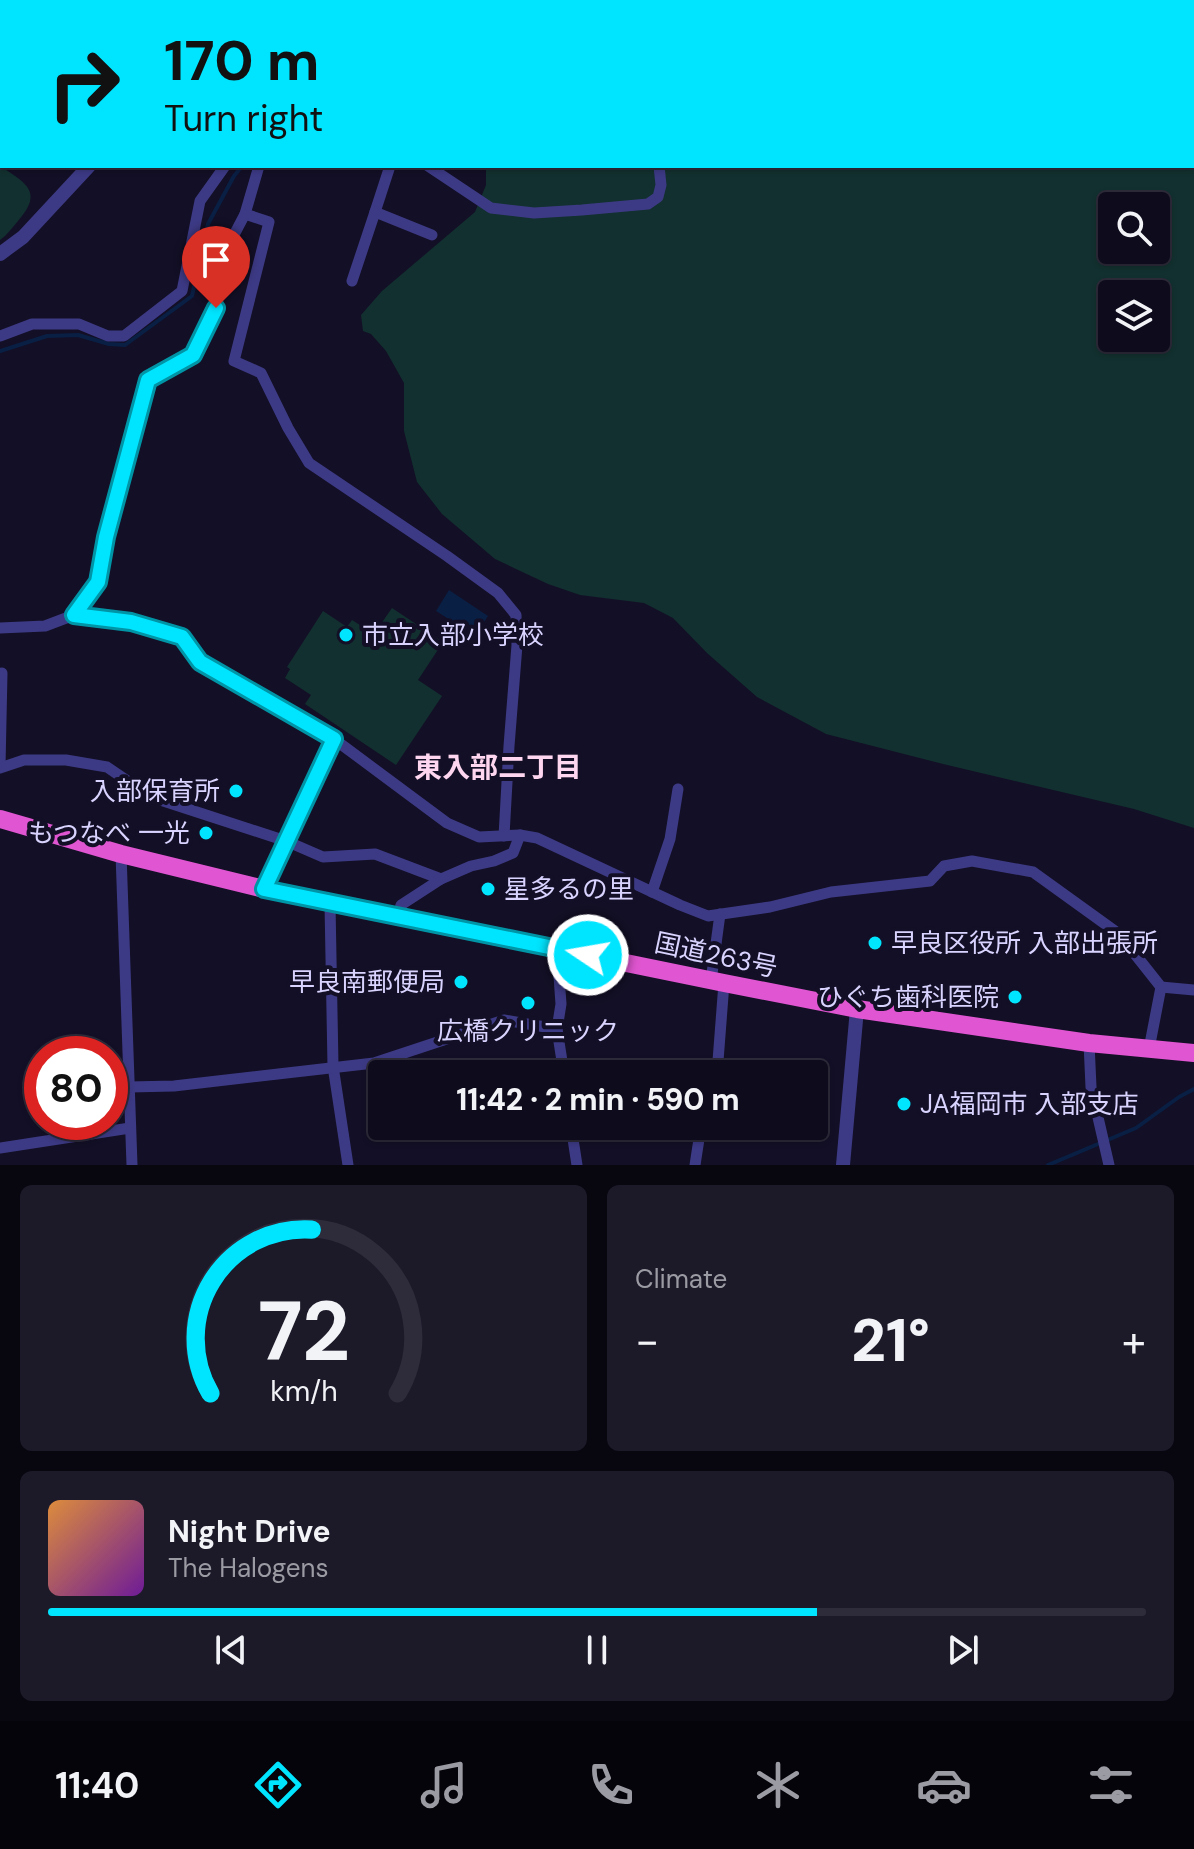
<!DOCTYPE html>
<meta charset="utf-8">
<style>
:root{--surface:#0e0b1c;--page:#1c1929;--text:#f1f3f6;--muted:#9b9ba3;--line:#2e2b3b;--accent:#00e5ff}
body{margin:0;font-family:"DM Sans","Noto Sans JP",sans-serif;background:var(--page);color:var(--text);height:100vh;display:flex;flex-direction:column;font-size:30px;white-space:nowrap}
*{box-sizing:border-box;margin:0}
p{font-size:26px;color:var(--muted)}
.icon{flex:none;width:44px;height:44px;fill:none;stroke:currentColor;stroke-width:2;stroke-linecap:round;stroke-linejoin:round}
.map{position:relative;height:1165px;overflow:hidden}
.details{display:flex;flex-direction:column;gap:20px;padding:20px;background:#08060f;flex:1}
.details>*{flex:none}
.guide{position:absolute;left:0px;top:0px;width:1194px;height:168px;box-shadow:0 2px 6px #0004,0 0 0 2px var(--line);background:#00e5ff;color:#111;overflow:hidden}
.buttons{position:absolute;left:1098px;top:192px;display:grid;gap:16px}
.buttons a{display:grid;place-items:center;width:72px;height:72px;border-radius:8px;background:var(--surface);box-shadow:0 2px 6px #0004,0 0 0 2px var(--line);font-size:40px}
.speed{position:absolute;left:24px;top:1036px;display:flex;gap:16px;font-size:40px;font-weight:700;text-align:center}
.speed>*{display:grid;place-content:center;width:104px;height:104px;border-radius:50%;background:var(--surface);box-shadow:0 2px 6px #0004,0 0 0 2px var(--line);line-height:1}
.speed .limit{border:12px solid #d22;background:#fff;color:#111}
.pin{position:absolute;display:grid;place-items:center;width:68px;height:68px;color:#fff;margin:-82px -34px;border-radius:50% 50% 50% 0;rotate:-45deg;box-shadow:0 0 8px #0007}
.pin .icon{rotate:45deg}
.me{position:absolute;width:88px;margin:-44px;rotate:282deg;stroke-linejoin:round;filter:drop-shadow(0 0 6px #0008)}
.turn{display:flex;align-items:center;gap:28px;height:168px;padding:0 32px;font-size:36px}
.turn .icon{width:104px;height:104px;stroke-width:2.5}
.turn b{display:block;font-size:56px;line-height:68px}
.big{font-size:60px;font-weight:800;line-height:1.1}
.details .tile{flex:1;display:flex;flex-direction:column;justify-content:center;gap:12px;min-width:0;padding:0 28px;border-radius:12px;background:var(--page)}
.details .dial{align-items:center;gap:0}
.dial svg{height:208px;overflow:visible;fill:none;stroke:var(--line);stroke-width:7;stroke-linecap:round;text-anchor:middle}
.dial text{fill:var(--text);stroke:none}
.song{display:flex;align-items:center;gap:24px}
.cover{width:96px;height:96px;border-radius:12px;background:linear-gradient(135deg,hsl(30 70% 55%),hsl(280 70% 35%))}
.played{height:8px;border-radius:4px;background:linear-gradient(90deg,var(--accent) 70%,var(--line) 70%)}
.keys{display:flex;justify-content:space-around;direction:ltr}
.heat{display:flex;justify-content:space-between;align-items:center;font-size:44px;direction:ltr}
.details .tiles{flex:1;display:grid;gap:20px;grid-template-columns:1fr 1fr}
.tile:last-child{grid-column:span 2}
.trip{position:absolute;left:368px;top:1060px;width:460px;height:80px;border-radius:8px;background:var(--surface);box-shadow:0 2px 6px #0004,0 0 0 2px var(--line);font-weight:800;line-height:80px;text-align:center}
.tab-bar{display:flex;height:128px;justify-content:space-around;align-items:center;background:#06040b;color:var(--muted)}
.tab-bar .icon{width:56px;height:56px}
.tab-bar .on{color:var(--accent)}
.tab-bar b{font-size:36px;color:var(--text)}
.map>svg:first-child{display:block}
</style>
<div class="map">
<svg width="1194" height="1165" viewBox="0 0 1194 1165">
<rect width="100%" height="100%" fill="#130f26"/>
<g fill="#12302f" fill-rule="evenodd">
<path d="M481,0H1194V828L1134,809L943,764L826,734L757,697L707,653L673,618L644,603L580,595L548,584L495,559L442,514L417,482L404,431V383L386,351L371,334L363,331L361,315L382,291L475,212L486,185V166H1192V2H478ZM1112,206H1156V250H1112ZM1112,294H1156V338H1112Z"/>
<path d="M0,166C26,183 44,192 18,221C12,228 7,235 0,240Z"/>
<path d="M392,608L443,642L418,680L442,696L396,765L305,704L311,695L285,678L290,669L287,667L323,611L347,627L352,620L374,634Z"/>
</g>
<path fill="#0a1f44" d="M449,590L488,616L475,636L436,611Z"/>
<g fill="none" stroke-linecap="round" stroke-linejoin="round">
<g stroke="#0a1f44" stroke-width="4">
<path d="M318,0L319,2"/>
<path d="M0,351L47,336L78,335L109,344L125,345L192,296L208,224L234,176L242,166"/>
<path d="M1048,1165L1136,1128L1179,1097L1194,1089"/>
</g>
<g stroke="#3d3a85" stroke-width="11">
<path d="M162,0L166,2"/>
<path d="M259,0L262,2"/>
<path d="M95,2L96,0"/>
<path d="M174,2L177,0"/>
<path d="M376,2V0"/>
<path d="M0,96L2,95"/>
<path d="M390,166L375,212L432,235"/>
<path d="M428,166L491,208L534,213L582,210L648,204L658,197L661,185L659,166"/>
<path d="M245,214L269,222L234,361L261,373L288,428L309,463L447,556L498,593L516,615L517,645L509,746L504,836"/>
<path d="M352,281L375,212"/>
<path d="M0,336L32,324H79L108,336H124L182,291L200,201L225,166"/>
<path d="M74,615L98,582L106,537L148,380L193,355L216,308L225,252L245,214L259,166"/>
<path d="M0,628L45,626L74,615L131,622L182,637L200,662L334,739L447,823L479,837L520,835L537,838L680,905L708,916L770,907L831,892L930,881L944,866L972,861L1033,872L1119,934L1161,987L1194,990"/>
<path d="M0,766L2,673"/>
<path d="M0,768L24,760H66L107,767L151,797L286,841L323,857L375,854L441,879"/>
<path d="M121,854L132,1165"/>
<path d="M264,889L334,739"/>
<path d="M652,892L670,839L678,789"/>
<path d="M330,904L333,1066L348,1165"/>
<path d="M398,917L401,905L441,879L471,866L494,861L513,853L520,835"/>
<path d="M557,948L561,1004L557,1029L564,1074"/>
<path d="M711,981L720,914"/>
<path d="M1089,1043L1091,1087L1109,1165"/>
<path d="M1149,1049L1161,987"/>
<path d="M717,1074L724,983"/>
<path d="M129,1087L174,1086L374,1063L504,1020L557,1029"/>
<path d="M571,1126L577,1165"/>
<path d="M0,1148L130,1128"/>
<path d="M695,1165L701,1126"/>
</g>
<g stroke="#3d3a85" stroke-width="14">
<path d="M8,2L10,0"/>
<path d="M230,2L232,0"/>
<path d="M0,17L2,14"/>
<path d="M0,254L23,237L89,166"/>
<path d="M843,1165L857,1009"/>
</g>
<path stroke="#e055d1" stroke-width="18" d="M0,819L121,854L264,889L724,983L857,1009L1089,1043L1194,1053"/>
</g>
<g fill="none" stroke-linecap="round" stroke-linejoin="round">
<defs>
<path id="route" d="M216,308L193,355L148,380L106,537L98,582L74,615L131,622L182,637L200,662L334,739L264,889L588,955"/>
</defs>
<use href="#route" stroke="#0095a6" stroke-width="20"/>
<use href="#route" stroke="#00e5ff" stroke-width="14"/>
</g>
<g fill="#00e5ff" stroke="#130f26" stroke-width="3">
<circle cx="346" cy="635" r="8"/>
<circle cx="236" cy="791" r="8"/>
<circle cx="206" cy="833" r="8"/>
<circle cx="488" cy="889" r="8"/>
<circle cx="875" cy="943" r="8"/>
<circle cx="461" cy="982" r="8"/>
<circle cx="1015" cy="997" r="8"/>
<circle cx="528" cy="1003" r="8"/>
<circle cx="904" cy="1104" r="8"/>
</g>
<g text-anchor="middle" stroke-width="8" stroke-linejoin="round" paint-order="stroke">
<g font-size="26" fill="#d9d4ff" stroke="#130f26" text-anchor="start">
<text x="362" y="644">市立入部小学校</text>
<text x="220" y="800" text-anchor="end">入部保育所</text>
<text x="190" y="842" text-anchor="end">もつなべ 一光</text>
<text x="504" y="898">星多るの里</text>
<text x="891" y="952">早良区役所 入部出張所</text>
<text x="445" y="991" text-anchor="end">早良南郵便局</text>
<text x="999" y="1006" text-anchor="end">ひぐち歯科医院</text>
<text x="528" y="1040" text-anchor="middle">広橋クリニック</text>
<text x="920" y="1113">JA福岡市 入部支店</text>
</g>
<g font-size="26" fill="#d9d4ff" stroke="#130f26">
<text transform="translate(716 955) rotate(12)" y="9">国道263号</text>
</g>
<g font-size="28" font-weight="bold" fill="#ffd6f0" stroke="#130f26">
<text x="498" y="777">東入部二丁目</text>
</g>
</g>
</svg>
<div class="buttons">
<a><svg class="icon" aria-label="search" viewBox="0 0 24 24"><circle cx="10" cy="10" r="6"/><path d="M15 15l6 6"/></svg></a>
<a><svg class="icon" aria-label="layers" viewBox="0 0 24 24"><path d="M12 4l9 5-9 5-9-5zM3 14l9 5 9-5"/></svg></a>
</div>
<div class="speed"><div class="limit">80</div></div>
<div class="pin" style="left:216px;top:308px;background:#d93025"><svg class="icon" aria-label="arrive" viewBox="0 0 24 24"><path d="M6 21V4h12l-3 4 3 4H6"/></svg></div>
<svg class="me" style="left:588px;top:955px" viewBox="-20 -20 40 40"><circle r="17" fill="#00e5ff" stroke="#fff" stroke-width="3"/><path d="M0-11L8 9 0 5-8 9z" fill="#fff"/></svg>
<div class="trip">11:42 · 2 min · 590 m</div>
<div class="guide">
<div class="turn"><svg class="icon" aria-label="right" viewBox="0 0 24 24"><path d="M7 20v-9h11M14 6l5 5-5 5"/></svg><div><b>170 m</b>Turn right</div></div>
</div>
</div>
<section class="details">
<div class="tiles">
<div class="tile dial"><svg viewBox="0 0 100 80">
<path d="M14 69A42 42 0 1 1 86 69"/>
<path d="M14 69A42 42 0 0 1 53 6" stroke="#00e5ff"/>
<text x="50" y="56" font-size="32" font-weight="700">72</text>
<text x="50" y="72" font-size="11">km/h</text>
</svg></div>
<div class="tile"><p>Climate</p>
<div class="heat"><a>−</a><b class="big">21°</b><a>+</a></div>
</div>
<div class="tile">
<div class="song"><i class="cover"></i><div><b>Night Drive</b><p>The Halogens</p></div></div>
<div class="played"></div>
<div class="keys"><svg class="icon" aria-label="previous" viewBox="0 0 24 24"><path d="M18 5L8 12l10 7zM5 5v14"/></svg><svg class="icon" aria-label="pause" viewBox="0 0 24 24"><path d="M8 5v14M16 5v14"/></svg><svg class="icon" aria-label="next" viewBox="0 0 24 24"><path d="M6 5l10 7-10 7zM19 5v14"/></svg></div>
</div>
</div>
</section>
<nav class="tab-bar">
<b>11:40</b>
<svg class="icon on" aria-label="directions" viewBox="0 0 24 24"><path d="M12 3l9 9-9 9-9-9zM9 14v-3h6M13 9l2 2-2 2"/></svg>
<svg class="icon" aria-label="music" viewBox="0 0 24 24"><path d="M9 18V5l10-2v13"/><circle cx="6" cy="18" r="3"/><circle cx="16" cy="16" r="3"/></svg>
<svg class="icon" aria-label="phone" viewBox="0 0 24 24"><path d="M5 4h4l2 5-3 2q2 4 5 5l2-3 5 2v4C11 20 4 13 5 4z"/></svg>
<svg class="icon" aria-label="climate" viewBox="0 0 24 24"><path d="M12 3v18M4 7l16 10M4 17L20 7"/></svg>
<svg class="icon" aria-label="car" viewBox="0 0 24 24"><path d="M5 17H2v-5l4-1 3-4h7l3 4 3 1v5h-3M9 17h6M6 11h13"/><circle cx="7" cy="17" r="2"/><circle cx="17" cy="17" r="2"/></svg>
<svg class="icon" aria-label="filters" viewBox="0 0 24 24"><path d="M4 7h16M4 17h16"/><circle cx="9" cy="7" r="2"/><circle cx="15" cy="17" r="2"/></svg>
</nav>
